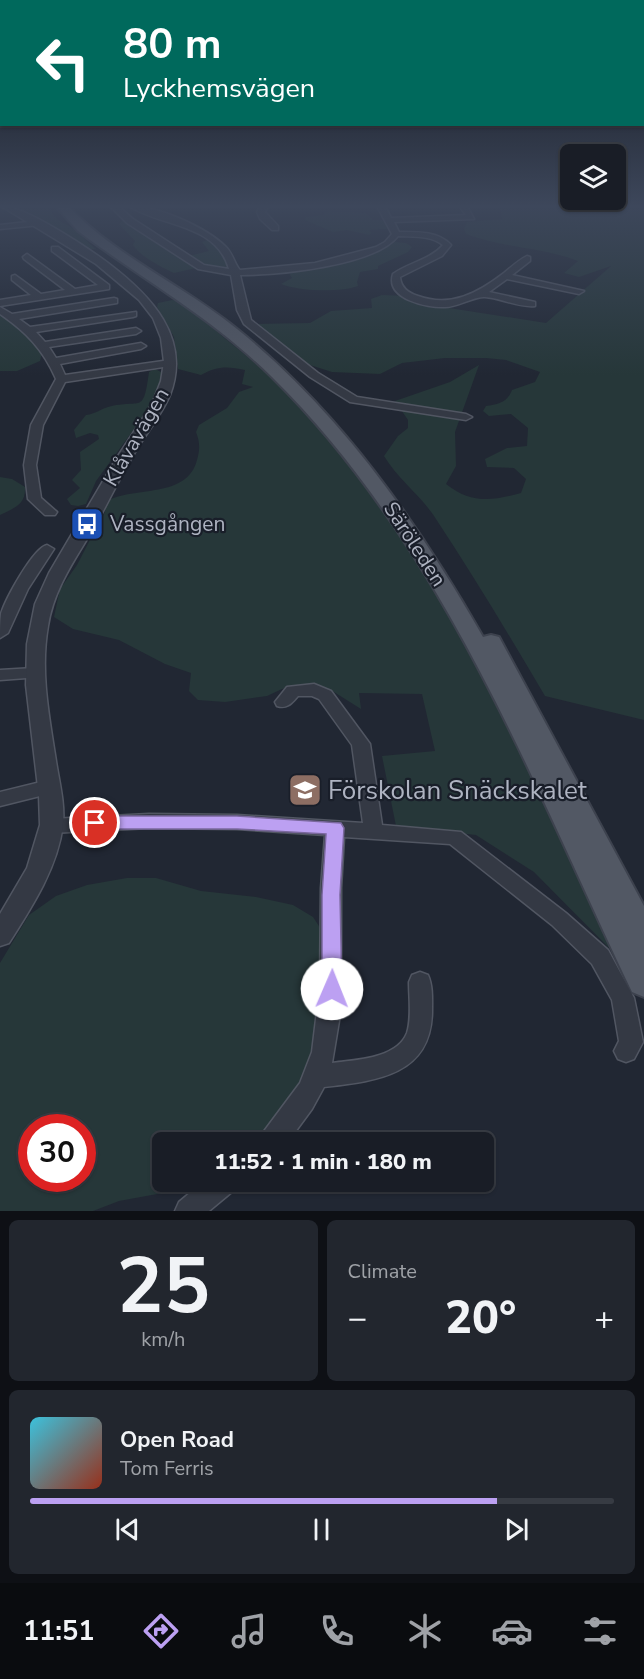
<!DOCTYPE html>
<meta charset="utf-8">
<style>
:root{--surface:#191d26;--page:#22262e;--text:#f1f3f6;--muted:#9fa2a7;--line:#373b43;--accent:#bca0f2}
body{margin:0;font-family:"Nunito Sans",sans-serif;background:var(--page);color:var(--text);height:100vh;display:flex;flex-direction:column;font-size:22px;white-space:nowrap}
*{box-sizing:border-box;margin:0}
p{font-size:20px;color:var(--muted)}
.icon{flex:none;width:33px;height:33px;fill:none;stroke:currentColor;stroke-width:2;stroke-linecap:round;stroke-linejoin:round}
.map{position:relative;height:1211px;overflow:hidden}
.side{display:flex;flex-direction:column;gap:9px;padding:9px;background:#0e1015;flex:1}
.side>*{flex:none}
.top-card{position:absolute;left:0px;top:0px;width:645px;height:126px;box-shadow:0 2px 4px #0004,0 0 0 2px var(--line);background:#00695c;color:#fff;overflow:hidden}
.fabs{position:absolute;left:560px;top:144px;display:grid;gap:12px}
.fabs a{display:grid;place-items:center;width:66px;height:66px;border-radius:9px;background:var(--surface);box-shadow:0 2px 4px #0004,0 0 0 2px var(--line);font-size:30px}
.speed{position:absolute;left:18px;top:1114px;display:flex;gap:12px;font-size:30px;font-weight:700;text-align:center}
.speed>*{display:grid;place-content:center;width:78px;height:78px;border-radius:50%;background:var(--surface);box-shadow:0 2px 4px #0004,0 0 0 2px var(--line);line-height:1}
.speed .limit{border:9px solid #d22;background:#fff;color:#111}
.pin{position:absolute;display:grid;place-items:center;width:51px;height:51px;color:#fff;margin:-26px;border:3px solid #fff;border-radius:50%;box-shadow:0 2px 6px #0007}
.me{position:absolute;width:66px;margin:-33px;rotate:1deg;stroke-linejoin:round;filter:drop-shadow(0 0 4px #0008)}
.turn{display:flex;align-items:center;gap:21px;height:126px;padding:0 24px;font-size:27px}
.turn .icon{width:78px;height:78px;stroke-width:2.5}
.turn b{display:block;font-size:42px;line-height:51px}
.big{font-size:45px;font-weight:800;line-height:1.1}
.side .card{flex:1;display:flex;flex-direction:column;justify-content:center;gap:9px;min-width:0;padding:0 21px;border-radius:9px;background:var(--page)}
.side .dial{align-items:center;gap:0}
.dial b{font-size:78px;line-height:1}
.song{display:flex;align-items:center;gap:18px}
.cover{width:72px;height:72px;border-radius:9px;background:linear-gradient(135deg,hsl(190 70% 55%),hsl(10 70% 35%))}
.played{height:6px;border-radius:3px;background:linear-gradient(90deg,var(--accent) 80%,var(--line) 80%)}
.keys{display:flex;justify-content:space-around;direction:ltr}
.heat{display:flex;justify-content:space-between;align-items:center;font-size:33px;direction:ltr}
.side .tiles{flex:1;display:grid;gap:9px;grid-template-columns:1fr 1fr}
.card:last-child{grid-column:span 2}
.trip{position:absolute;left:152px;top:1132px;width:342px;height:60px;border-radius:9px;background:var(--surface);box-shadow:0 2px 4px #0004,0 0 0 2px var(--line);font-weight:800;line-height:60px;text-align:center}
.tabs{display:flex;height:96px;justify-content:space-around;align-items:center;background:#0a0c0f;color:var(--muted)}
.tabs .icon{width:42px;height:42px}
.tabs .active{color:var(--accent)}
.tabs b{font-size:27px;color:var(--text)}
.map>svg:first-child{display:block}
</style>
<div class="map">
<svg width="644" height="1211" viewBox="0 0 644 1211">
<rect width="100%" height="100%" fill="#212733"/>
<g fill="#263739" fill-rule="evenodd">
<path d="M12,206H50C52,220 64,222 74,229C81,235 88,243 96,249L85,250Z"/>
<path d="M500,206H644V720L545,696C509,635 473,575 434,516C420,495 398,479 384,456L398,436L408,428V420L395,401L450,382L479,365L455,432L456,466L446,484C471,504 492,501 521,493L526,479L514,468L487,467L485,459L507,448L527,446L528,428L511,414L489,416L483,411L486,406C498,404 507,403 512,390L535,382L540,372L506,360L486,358H445L402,363L380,374L332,372L310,365L295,356L254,324L310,323L331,311L372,308L371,299L382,295L407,296L430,305L546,323L611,266L579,277L564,273L578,261C541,247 503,248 466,234L464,229L467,222L502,219Z"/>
<path d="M327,211L366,213L373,220H384L387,229L369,230L372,233L369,235L347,230L333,232L305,220L306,217L323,215Z"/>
<path d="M123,220L196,268L174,273C161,267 141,257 133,245L135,241L119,224Z"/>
<path d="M207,240L222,252L228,266C214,273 200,264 189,256L209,251L202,242Z"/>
<path d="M395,242L406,243L412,247L408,252L378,266V269L360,272L357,282L358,286C339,293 299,291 281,284L292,278L290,275L291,270C325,264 365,261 395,242Z"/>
<path d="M172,300L184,301L222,336L290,391L356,466L418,554L515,726L619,958L534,872L476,835L396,826L382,756L435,751L422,694L359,693L361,709L334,692L303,684L282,689L267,696L225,702L198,700L189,691L191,673L165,664L119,640L73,629L54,617L60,589L77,565L93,534L105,512L107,501C134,486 187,499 197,460C200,450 200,442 196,432L199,425L227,408L239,392L253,387L242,384L245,370C227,366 217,366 201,375L178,369L174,337L157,307L158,303Z"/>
<path d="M0,314L30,335L42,352L40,361L17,371H0Z"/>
<path d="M155,369L163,373L156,399L96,481L86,504L78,506L71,505L67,499L80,488L72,480L81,470L80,452L99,439L98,435L90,433L76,438L74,430L86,415C96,414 100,409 108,407C142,398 143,416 149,372Z"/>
<path d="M0,477L12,479L25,487C26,505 14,508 0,515Z"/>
<path d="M127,878H156L201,891L256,897L293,905L313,917L328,940L310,1066L271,1131L258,1143H162V1182L217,1183L119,1201L93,1211H0V963L29,915L56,896L87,885ZM32,1128H82V1179H32Z"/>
</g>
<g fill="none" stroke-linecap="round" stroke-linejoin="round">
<defs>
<g id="minor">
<path d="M110,206H118L133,219L204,265L229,269C216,223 161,227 129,206C157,205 207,228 226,247C233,254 235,265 240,270L315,263L376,247L385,242L392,234L377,206H385L391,218L466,215L459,206H467L474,219L394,222L399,232C417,232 438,231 451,245L442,256L400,277C401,288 408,293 418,296C451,308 478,293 504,273C511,267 519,260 527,256L530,257V261L512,275L584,291L579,294L507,279L489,292L535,302V306C519,308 501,298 485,297C475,296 457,307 445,307C427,308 385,299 393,274C408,263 430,260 443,245C430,235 414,237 398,236C375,266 277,275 240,275L251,320L318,373L357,397L466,414L472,417L466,420L350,402L310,377L244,324L237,310L231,275L198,269L127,223Z"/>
<path d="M260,206H268L265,212L278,226V230H272L260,219L257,212Z"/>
<path d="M37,221H40V225L0,229V225Z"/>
<path d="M52,247H58L109,285V289L0,306V300L31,295L12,280V276L15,275L41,294L65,290L24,259L23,257L27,254L75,289L98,285L52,251Z"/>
<path d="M114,298L117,299V303L19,319L30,327L136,312V316L133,317L36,332L45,342L136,328L141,331L136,334L49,347L56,358L141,343L146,346L141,349L60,364L65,375L170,360L175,363L170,366L65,382L43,425L36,465L41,498L57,512L55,515H45L28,499L24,465L31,425L56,379C43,349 26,332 0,314V307L12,314Z"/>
<path d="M47,545L54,549L28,589L8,633L0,638C0,631 0,621 1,614C5,600 33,548 47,545Z"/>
<path d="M34,668L40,669L42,673L40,677L0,680V670Z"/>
<path d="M314,684L331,691L370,744L382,825L461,832L566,913L608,950L634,998L643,1042L634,1059L626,1062L618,1059L614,1051L619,1041L612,1000L592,964L552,925L450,844L344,837L341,888V1009L332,1063C354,1060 397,1059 407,1033C412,1018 409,998 409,982L412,975L420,972L428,975C433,986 432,1000 432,1012C431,1076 375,1081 324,1087L312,1109L287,1143H258L262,1134L300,1083L312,1052L320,986L321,888L325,835L237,829L149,828L51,833L44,831L41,826L44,821L51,819L149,814L237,815L363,823L352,745L319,699L312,696H298C291,704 287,709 277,706L275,702L287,687Z"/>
<path d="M49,780L56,782L58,787L56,792L0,806V792Z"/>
<path d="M203,1182H237L233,1191L209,1211H175L179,1202Z"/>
</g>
<path id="tertiary" d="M1,206C24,205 88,248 108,263C150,295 192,337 170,395C162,414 148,431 137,449C122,473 110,499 96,524C77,557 54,587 48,626C40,671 49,716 56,761C59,781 65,803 63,824C58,867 32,907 9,943L0,946V914L27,868L40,825L39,796L26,685L27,644L35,604L49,573L116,459L152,404L161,381L164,362L161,338L153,318L139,300L96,264Z"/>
<path id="primary" d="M56,206H68C115,256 183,285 237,329C340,412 418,523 483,637L491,635L499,637L644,906V997L632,992C531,780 443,545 272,377C214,320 154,286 90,240L78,231Z"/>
</defs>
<use href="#minor" stroke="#515662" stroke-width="3"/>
<use href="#tertiary" stroke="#515662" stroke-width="3"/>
<use href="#primary" stroke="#3d424e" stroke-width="4"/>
<use href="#minor" fill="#343944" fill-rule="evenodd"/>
<use href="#tertiary" fill="#343944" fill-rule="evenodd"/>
<use href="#primary" fill="#525864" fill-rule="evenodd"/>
</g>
<linearGradient id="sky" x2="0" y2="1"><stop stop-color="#12151c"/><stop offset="0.55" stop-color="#3d475b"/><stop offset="1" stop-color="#3d475b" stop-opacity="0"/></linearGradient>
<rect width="644" height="375" fill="url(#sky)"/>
<path fill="#bca0f2" stroke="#7a689d" stroke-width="1.5" d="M95,816H237L341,823L344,828L340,895L342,989L339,995L332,998L325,995L322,989V895L326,834L237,829H95L89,827L86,823L89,818Z"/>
<defs>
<symbol id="bus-square" viewBox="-11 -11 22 22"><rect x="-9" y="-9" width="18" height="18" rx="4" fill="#1a4fb4" stroke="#191e29"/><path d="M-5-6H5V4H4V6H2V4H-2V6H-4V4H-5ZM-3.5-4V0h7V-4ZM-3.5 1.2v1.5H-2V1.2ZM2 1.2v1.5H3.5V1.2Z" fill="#fff"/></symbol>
<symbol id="school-square" viewBox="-11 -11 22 22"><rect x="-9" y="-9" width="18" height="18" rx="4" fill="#8d6e63" stroke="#191e29"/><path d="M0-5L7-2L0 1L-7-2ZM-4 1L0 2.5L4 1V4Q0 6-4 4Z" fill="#fff"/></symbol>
</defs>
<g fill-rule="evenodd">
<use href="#bus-square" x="68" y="505" width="38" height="38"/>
<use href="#school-square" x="286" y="771" width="38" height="38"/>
</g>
<g text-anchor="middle" stroke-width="4.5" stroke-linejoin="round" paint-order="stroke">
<g font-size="21" fill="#aeb3c1" stroke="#191e29">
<text transform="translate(136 437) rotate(-60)" y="7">Klåvavägen</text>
<text transform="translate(415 544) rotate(57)" y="7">Säröleden</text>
</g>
<g font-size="21" fill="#aeb3c1" stroke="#191e29" text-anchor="start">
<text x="110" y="531">Vassgången</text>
</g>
<g font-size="26" fill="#aeb3c1" stroke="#191e29" text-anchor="start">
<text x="328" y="799">Förskolan Snäckskalet</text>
</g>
</g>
</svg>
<div class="fabs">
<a><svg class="icon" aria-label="layers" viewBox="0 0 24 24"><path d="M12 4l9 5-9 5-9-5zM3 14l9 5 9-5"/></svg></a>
</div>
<div class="speed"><div class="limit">30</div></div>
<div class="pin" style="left:95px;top:823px;background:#d93025"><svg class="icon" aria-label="arrive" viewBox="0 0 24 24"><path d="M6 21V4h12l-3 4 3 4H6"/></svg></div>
<svg class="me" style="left:332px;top:989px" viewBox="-20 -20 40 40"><circle r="19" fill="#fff"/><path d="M0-13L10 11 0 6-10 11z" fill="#bca0f2"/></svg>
<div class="trip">11:52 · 1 min · 180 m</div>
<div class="top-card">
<div class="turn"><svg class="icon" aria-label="left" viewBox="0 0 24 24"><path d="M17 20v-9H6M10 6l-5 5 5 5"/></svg><div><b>80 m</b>Lyckhemsvägen</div></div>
</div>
</div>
<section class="side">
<div class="tiles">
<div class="card dial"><b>25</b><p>km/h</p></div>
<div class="card"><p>Climate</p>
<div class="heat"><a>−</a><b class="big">20°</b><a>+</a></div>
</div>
<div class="card">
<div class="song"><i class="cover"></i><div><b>Open Road</b><p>Tom Ferris</p></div></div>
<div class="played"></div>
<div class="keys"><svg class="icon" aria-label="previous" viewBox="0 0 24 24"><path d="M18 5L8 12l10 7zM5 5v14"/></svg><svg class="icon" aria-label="pause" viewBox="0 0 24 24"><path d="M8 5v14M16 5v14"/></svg><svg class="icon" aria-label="next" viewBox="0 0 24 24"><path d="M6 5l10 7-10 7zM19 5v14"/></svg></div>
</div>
</div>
</section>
<nav class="tabs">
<b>11:51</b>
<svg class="icon active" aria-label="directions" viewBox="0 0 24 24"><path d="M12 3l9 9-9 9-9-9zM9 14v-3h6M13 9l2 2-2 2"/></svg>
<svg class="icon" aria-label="music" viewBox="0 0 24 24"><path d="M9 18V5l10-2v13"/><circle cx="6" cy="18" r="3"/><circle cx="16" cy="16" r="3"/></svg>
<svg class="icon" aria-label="phone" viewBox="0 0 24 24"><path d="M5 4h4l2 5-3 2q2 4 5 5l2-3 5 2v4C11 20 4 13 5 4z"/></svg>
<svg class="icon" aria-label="climate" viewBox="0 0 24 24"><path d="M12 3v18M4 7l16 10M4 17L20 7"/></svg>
<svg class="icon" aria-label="car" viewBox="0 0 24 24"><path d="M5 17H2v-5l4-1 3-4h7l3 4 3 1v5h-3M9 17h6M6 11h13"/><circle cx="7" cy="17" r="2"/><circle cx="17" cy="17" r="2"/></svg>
<svg class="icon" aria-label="filters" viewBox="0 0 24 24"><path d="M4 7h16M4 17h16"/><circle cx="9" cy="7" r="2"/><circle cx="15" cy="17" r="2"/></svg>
</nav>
